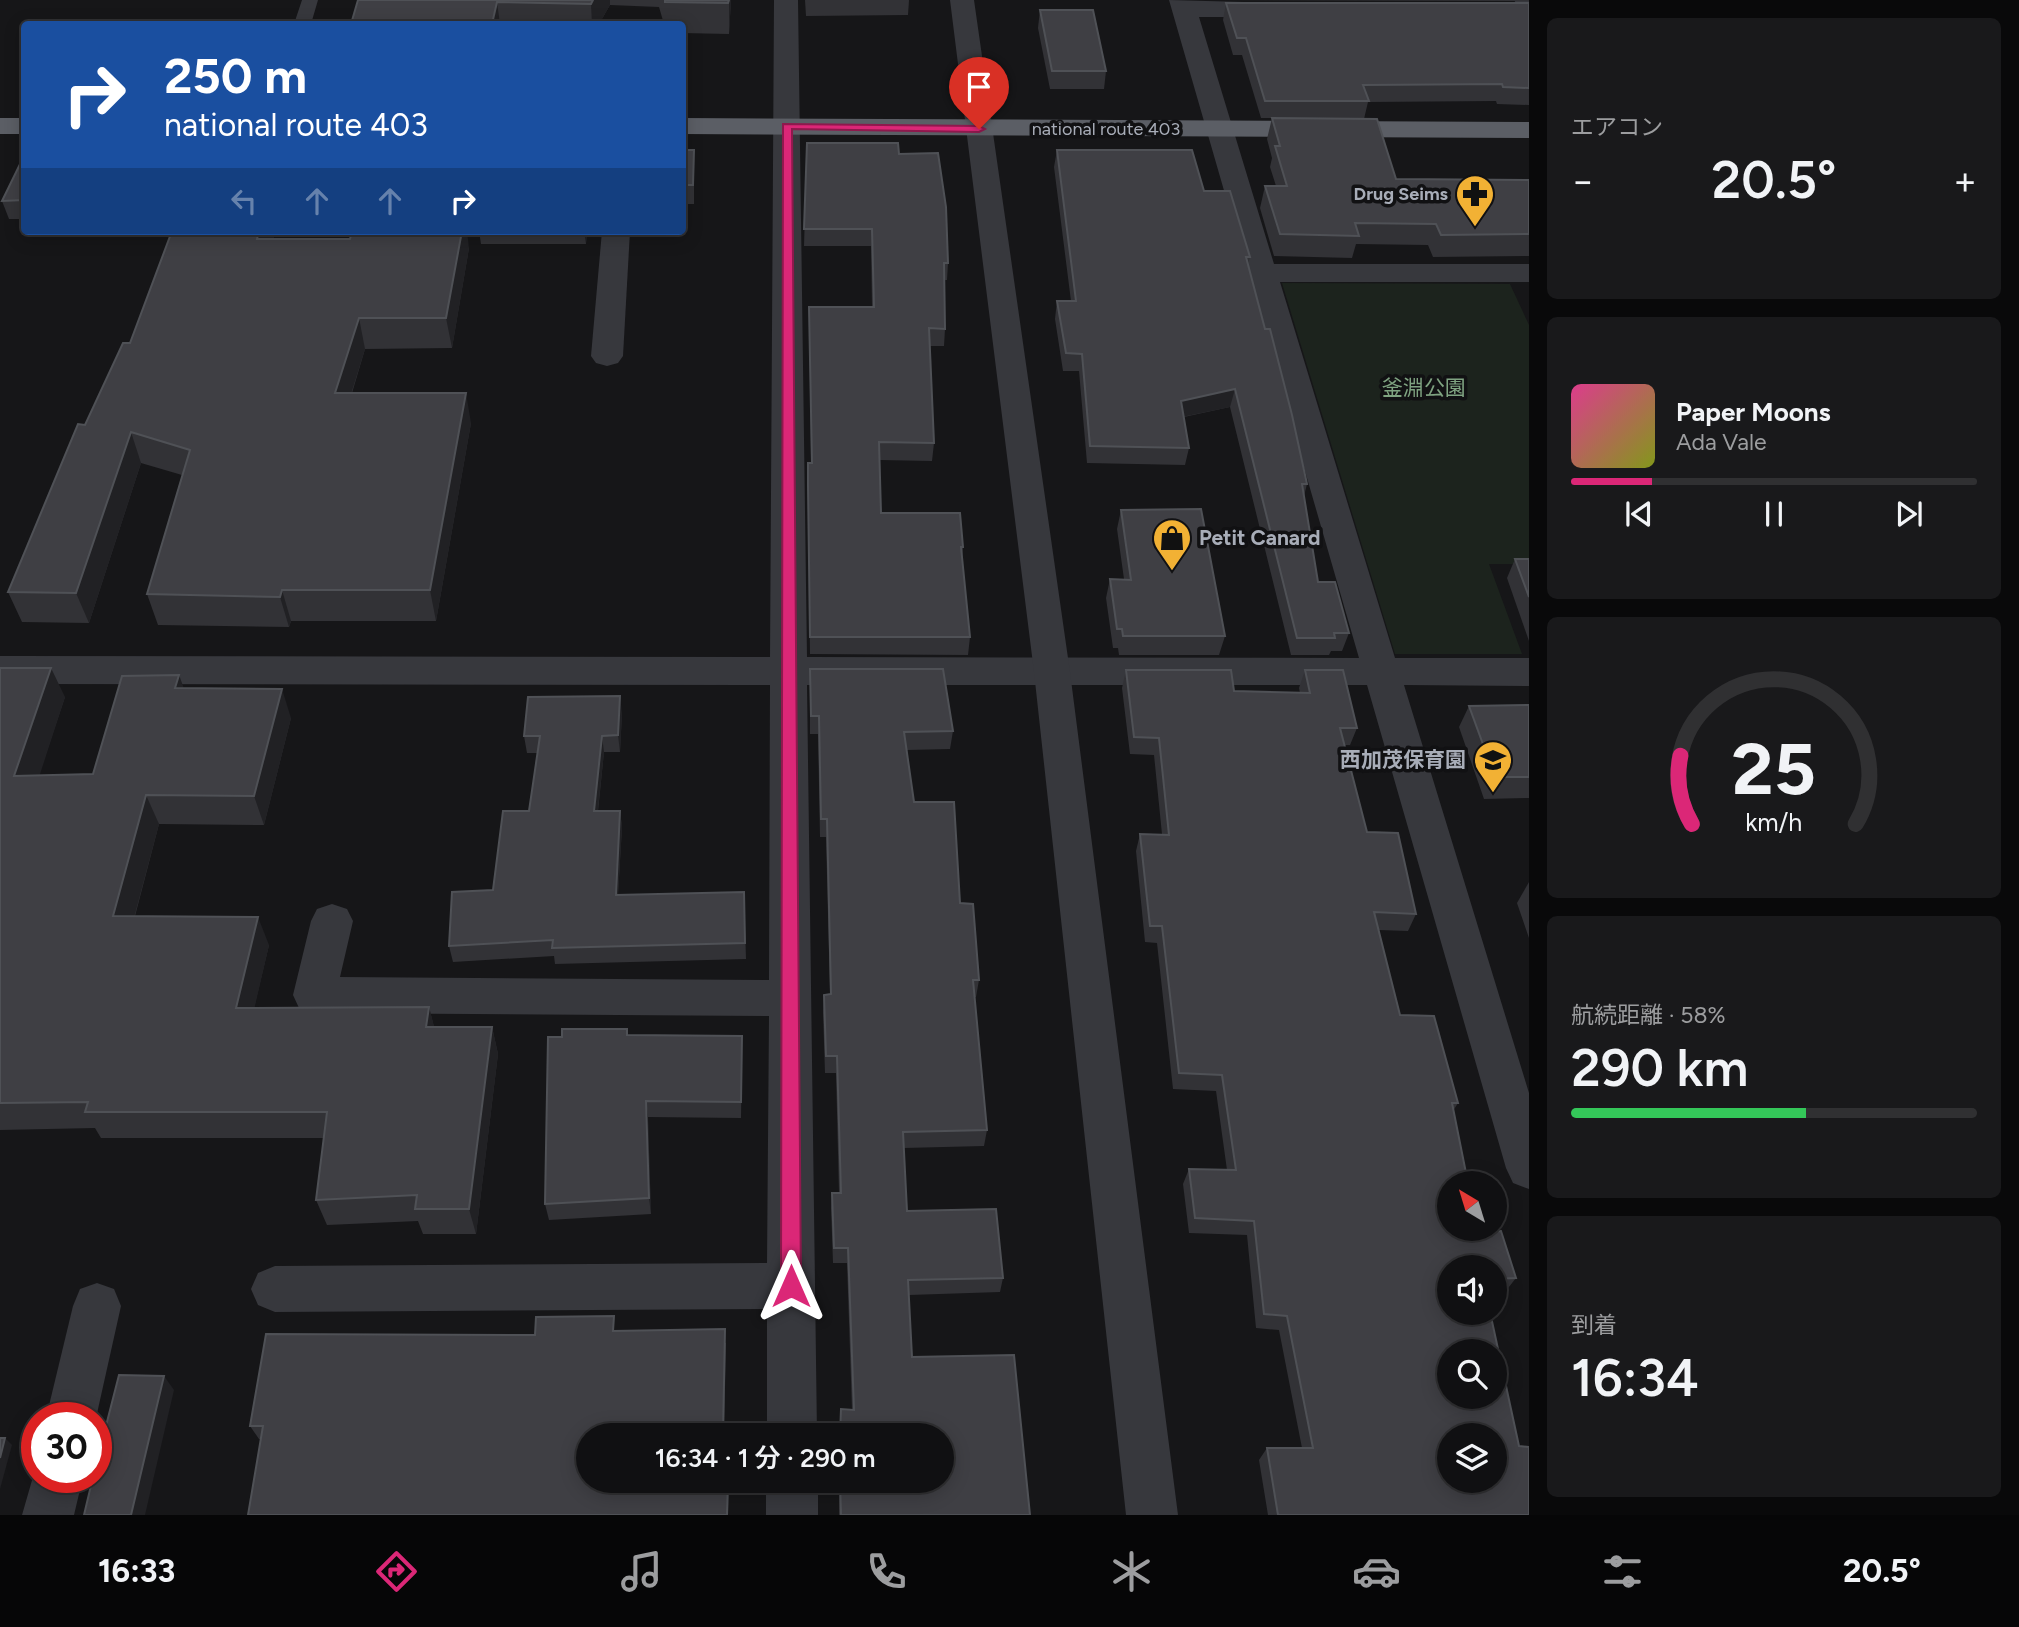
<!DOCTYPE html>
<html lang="ja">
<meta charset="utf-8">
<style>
:root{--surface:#101012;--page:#19191b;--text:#f1f3f6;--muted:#9c9d9f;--line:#303032;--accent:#db2777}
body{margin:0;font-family:Figtree,"Noto Sans JP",sans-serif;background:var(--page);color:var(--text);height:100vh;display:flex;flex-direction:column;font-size:26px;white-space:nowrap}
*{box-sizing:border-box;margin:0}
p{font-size:23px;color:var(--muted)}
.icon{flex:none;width:38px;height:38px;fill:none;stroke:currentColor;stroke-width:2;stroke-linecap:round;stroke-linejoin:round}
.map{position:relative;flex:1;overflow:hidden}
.details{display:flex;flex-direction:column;gap:18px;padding:18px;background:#09090a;width:490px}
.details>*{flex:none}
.guide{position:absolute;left:21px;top:21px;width:665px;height:214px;border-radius:7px;box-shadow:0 4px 18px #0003,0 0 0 2px var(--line);background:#1a4fa0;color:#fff;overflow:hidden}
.needle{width:46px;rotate:322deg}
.buttons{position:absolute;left:1437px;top:1171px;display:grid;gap:14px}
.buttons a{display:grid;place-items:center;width:70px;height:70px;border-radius:50%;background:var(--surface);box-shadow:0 4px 18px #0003,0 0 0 2px var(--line);font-size:35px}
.speed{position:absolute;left:21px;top:1402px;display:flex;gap:14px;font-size:35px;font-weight:700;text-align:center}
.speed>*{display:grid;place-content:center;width:91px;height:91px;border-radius:50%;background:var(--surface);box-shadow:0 4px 18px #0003,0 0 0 2px var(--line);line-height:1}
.speed .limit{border:10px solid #d22;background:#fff;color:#111}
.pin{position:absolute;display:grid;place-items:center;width:60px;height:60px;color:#fff;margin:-72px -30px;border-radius:50% 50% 50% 0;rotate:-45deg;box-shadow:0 0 7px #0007}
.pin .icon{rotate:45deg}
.me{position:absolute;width:77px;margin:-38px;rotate:0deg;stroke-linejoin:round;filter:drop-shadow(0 0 5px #0008)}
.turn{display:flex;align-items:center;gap:24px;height:147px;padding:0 28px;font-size:32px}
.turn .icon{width:91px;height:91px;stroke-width:2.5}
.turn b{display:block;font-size:49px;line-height:60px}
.lanes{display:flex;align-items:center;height:66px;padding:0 28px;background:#0003;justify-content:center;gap:35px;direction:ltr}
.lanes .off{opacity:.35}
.big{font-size:52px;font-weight:600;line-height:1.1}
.details .tile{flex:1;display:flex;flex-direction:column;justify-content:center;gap:10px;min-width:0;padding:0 24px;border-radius:10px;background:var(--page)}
.details .dial{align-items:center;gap:0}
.dial svg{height:182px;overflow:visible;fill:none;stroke:var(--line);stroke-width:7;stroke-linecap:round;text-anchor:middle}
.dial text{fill:var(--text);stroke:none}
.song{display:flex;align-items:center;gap:21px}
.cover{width:84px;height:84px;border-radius:10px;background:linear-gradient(135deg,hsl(330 70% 55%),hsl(70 70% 35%))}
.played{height:7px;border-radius:4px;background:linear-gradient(90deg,var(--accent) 20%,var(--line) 20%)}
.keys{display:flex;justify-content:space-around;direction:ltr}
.heat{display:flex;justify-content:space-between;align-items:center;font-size:38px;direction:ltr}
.charge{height:10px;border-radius:5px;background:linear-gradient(90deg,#34c759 58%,var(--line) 0)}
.trip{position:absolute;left:576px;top:1423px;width:378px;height:70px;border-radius:35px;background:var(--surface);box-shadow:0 4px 18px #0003,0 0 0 2px var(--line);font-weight:600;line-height:70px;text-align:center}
.tabs{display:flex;height:112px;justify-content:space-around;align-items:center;background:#060607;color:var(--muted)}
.tabs .icon{width:49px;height:49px}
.tabs .selected{color:var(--accent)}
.tabs b{font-size:32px;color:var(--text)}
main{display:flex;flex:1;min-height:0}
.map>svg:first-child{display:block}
</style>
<main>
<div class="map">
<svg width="1529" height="1515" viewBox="0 0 1529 1515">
<rect width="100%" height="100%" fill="#161618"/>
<path fill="#1c231d" d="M1282,283L1510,284L1529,325V564H1489L1522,654H1395Z"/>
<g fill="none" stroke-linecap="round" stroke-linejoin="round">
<path fill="#37383d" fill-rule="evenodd" d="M302,0H318L311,24H294Z"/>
<g fill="#37383d" fill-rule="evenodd">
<path d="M774,0H798L807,657L1359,658L1169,0L1277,3L1286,5L1289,10L1286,15L1277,17H1199L1274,264H1529V282H1280L1395,658H1529V686L1404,685L1529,1093V1189L1513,1183L1506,1168L1367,685H807L817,1435H767V1309L275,1312L258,1305L251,1289L258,1273L275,1266L767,1263L769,1016L314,1013L299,1008L293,995L311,921L317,909L332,904L347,909L353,921L340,977L769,980L770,685L0,684V656L770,657Z"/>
<path d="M1514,0H1529V12L1520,10Z"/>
<path d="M602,231H630L623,356L618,363L607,366L596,363L591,356Z"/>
<path d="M97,1283L114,1289L121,1306L96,1418H46L73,1306L80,1289Z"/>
<path d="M37,1463V1477H83L74,1515H22Z"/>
<rect x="766" y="1480" width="52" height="35"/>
</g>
<path fill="#37383d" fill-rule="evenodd" d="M950,0H974L1070,672L1178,1515H1126L1034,672Z"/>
<g fill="#5b5e65" fill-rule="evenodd">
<rect x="0" y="118" width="24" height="16"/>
<path d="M682,118L1529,122V138L682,134Z"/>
</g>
</g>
<g fill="#323236">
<path d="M358,0H731L729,34L682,33V24H664L659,7L610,5L599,24H351Z"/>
<path d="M805,0H909L908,15L806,16Z"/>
<path d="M1217,0H1529V1Z"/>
<path d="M1226,3H1529V105L1497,104L1496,101L1368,102L1364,119L1261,118L1242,55H1233L1223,20Z"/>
<path d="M1040,10L1106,71L1104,89H1050L1038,28Z"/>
<path d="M1272,118L1396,179L1529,180V256L1433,257L1428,245L1356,244L1352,258L1274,256L1260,208L1265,186H1276L1270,167L1272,158L1267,139Z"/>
<path d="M807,143L899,154L948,263L947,280H945V329L944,346H930L934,443L932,461L880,460L881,513L963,547L962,559L970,637L968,655L810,654L808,503V463H811L809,307H872L871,246H804Z"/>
<rect x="682" y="150" width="12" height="54"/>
<path d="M1057,150L1204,191L1250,257L1248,265L1307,484L1304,496L1318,582L1349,633L1342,651H1331L1329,655H1291L1230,407L1184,417L1189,448L1185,465L1087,463L1079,371H1063L1055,319L1057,301H1071L1054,167Z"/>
<path d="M24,160V219H9L2,201Z"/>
<path d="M172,231H276L273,239H350L469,248L452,348L365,349L352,393L471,423L436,621H291L289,627L158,625L147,594L182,475L141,463L89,623L22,622L8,592L85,425L130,343Z"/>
<path d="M479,231H587L586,244H481Z"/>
<path d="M1121,510L1225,636L1219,655H1119L1118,648H1113L1106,598L1110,579H1124L1117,529Z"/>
<path d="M1515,559H1529V641L1507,578Z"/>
<path d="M0,668L65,697L39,775L93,774L179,675L183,688L291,718L264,825L159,824L135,916L269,945L254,1008L429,1007L434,1027H492L498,1054L476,1234H423L418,1221L327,1225L316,1200L324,1138H101L95,1128L0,1130Z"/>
<path d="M810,669L953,731L950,749L907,750L914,802L960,903L979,980L976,997H974L987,1130L984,1146L904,1148L907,1211L1003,1278L1000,1292L909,1295L912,1357L1030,1515H839V1490L836,1489L837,1480H942L852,1410L847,1263H833L831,1208L832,1193H839L836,1073H825L823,1012L824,995L830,994L826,837H820L818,734H810Z"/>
<path d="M1126,670L1234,691L1300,693L1299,688L1305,670L1357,728L1350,745H1345L1367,832L1416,914L1408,931L1379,930L1400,1015L1458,1103L1453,1111L1478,1232L1516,1278L1505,1292H1494V1267H1449L1529,1515H1268L1259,1460L1267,1448H1302L1279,1330L1256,1328L1247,1235L1189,1233L1183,1184L1189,1169L1227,1170L1216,1091L1173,1089L1157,943L1145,942L1136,851L1140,834H1162L1154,755L1130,754L1122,688Z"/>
<path d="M1529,705V798L1484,799L1459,727L1469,706Z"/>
<path d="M622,713L620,752H604L598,811H620L622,827L618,895L744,892L746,959L555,964L554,956L453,962L449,946L493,890L529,811L538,753H527L524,736Z"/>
<path d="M1529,882V938L1517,903Z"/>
<path d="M628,1035L742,1053L741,1118L648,1117L651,1214L549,1220L545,1204Z"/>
<path d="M616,1331L726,1343L724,1435H588V1480H729L728,1515L259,1439L250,1426L535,1335Z"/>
</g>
<g fill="#212124">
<path d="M593,0H610V5L599,24H592L591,4Z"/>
<path d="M729,0H731L729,34Z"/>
<path d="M497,2L500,24H492Z"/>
<path d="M259,231H276L264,270L257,239Z"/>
<path d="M462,231H467L469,248L452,348L446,318Z"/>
<path d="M584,231H587L586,244Z"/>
<path d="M359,318L365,349L342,423L335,393Z"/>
<path d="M1235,389L1230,407L1177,418L1181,401Z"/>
<path d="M466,393L471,423L436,621L430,590Z"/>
<path d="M131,432L141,463L89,623L76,593Z"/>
<path d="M282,590L291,621L289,627L280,597Z"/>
<path d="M51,668L65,697L30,805L14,776Z"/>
<path d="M179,675L190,705L175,688Z"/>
<path d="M282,689L291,718L264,825L254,796Z"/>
<path d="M620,696L622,713L620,752L618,735Z"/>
<path d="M602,736L604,752L596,827L594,811Z"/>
<path d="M146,795L159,824L127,944L113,916Z"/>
<path d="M620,811L622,827L617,910L616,895Z"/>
<path d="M258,917L269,945L248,1036L236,1008Z"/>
<path d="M429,1007L436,1034L426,1027Z"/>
<path d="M492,1027L498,1054L476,1234L469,1209Z"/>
<path d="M646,1101L648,1117L651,1214L649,1198Z"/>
<path d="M725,1329L724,1435H723Z"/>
<path d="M164,1376L174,1390L145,1515H131Z"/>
<path d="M5,1438L12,1445L0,1489V1458Z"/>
</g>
<g fill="#3f3f44" stroke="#4f5156" stroke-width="2" fill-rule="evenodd">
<path d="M358,0H593L591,4L497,2L492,24H351Z"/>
<path d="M665,0H729L728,3L665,2Z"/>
<path d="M1226,3H1529V88L1503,87L1502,84L1363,85L1369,101H1265L1246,38H1237Z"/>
<path d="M1040,10H1093L1106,71H1052Z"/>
<path d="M1272,118L1377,119L1396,179L1529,180V234L1441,235L1436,224L1355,223L1359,236L1280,234L1265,186H1287L1275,146H1280Z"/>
<path d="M807,143H898L899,154L938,153L946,207L948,263H944L945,329L929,328L934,443L879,442L881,513H960L963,547H961L970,637H810L808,486V463H812L809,307H874L872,229H804Z"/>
<path d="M682,150H694L693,185H682Z"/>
<path d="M1057,150H1192L1204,191H1230L1250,257H1246L1265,329H1270L1292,415L1307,484H1302L1318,582H1335L1349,633H1334L1335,638H1297L1235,389L1181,401L1189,448L1090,446L1082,354L1066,353L1057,301H1076Z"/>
<path d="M22,160H24V200L2,201Z"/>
<path d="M172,231H259L257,239H350L352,231H462L446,318H359L335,393H466L430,590H282L280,597L147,594L190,450L131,432L76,593L8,592L78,424L85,425L123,343H130Z"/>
<path d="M1201,509L1225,636H1123L1122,629H1117L1110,579L1131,580L1121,510Z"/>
<path d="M1515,559H1529V597Z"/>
<path d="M0,668H51L14,776L93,774L122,676L179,675L175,688L282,689L254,796L146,795L113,916L258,917L236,1008L429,1007L426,1027H492L469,1209H415L417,1195L316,1200L327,1112H85L88,1102L0,1103Z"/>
<path d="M810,669H943L953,731L904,732L914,802H954L960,903L973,904L979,980H973L987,1130L903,1132L907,1211L996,1209L1003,1278L908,1280L912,1357L1014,1355L1030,1515H841L840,1480H942V1435H840L841,1409L854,1410L848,1248H834L832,1193H841L837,1056H826L824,995L831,994L827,819H821L819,716H811Z"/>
<path d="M1126,670H1231L1234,691L1310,693L1305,670H1343L1357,728H1340L1367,832L1398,833L1416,914L1374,912L1400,1015L1434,1016L1458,1103H1452L1468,1183H1449V1228H1477L1478,1232L1501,1231L1516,1278L1494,1279V1267H1449V1312H1490L1519,1446L1529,1447V1515H1278L1267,1448H1313L1287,1316L1264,1314L1254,1221L1195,1218L1189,1169L1236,1170L1222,1075L1179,1073L1162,926H1150L1140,834L1169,835L1159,738L1134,737ZM1449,1351H1494V1396H1449ZM1449,1435H1494V1480H1449Z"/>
<path d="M620,696L618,735L602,736L594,811H620L616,895L744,892L745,943L552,948L553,940L449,946L452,892L493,890L503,811H529L540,736H524L528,697Z"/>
<path d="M1529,705V777H1495L1469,706Z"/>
<path d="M562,1029H627V1035L742,1036L741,1102L646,1101L649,1198L545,1204L548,1037H562Z"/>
<path d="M614,1316L613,1331L725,1329L723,1435H588V1480H728L727,1515H248L263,1426H250L266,1334L535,1335L536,1317Z"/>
<path d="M119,1375L164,1376L131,1515H84L93,1477H96V1465Z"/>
<path d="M0,1438H5L0,1458Z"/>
</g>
<path fill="#db2777" stroke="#8e194d" stroke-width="2" d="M783,124L979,126L985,129L979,132L792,129L801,1286L798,1293L791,1296L784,1293L781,1286Z"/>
<defs>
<symbol id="pharmacy-pin" viewBox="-11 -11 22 30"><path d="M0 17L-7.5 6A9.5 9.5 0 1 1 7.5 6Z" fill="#f2b134" stroke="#111113"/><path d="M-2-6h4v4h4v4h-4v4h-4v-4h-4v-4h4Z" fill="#111"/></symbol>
<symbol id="shop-pin" viewBox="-11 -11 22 30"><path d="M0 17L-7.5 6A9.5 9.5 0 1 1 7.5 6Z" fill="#f2b134" stroke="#111113"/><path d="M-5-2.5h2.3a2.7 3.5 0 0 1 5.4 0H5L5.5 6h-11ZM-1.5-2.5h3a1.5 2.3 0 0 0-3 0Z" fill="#111"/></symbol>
<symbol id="school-pin" viewBox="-11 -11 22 30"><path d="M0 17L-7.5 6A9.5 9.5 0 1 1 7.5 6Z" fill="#f2b134" stroke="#111113"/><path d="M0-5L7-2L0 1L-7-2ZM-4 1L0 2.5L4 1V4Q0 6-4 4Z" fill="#111"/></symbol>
</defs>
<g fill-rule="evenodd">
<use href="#pharmacy-pin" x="1453" y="172" width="44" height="60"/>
<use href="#shop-pin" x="1150" y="516" width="44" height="60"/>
<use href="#school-pin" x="1471" y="738" width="44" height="60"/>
</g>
<g text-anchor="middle" stroke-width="7" stroke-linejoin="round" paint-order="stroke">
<g font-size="18" fill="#a8adb8" stroke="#111113">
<text x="1106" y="135">national route 403</text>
</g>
<g font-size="18" font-weight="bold" fill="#a8adb8" stroke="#111113" text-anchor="end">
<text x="1448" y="200">Drug Seims</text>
</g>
<g font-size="21" fill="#7fa381" stroke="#111113">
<text x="1424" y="395">釜淵公園</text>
</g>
<g font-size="21" font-weight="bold" fill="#a8adb8" stroke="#111113" text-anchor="start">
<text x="1199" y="545">Petit Canard</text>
<text x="1466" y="767" text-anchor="end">西加茂保育園</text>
</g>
</g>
</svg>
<div class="buttons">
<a><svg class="needle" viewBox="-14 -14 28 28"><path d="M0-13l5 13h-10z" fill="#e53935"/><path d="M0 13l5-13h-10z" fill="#9c9d9f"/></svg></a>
<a><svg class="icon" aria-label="sound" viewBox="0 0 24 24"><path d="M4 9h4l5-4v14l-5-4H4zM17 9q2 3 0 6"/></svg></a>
<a><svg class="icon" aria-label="search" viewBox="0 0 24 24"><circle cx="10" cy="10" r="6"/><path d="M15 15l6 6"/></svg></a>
<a><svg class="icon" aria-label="layers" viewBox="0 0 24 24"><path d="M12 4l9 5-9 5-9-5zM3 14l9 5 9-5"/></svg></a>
</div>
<div class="speed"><div class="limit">30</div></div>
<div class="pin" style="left:979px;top:129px;background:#d93025"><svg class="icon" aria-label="arrive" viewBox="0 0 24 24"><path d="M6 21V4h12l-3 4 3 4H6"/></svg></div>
<svg class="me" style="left:791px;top:1286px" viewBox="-20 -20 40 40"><path d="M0-17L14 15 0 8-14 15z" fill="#db2777" stroke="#fff" stroke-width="4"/></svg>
<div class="trip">16:34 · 1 分 · 290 m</div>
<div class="guide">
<div class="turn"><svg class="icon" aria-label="right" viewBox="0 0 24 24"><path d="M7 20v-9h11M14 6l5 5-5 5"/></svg><div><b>250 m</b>national route 403</div></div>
<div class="lanes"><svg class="icon off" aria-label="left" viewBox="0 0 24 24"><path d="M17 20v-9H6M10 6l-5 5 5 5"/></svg><svg class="icon off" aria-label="ahead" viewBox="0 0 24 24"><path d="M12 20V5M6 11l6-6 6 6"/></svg><svg class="icon off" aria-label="ahead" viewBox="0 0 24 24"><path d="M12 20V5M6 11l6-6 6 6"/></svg><svg class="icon" aria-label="right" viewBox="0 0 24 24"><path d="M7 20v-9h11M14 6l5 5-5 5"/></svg></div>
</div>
</div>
<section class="details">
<div class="tile"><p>エアコン</p>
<div class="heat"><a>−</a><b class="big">20.5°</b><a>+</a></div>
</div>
<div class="tile">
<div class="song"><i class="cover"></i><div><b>Paper Moons</b><p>Ada Vale</p></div></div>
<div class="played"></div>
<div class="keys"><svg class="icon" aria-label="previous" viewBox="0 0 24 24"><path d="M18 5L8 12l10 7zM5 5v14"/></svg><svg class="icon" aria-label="pause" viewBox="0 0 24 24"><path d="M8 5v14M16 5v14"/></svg><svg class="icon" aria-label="next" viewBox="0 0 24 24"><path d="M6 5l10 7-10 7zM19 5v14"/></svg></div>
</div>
<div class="tile dial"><svg viewBox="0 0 100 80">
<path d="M14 69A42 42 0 1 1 86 69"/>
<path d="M14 69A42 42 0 0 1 9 39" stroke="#db2777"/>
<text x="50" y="56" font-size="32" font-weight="700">25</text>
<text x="50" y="72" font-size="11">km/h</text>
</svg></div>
<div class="tile"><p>航続距離 · 58%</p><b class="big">290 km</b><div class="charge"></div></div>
<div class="tile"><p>到着</p><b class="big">16:34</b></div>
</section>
</main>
<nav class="tabs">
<b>16:33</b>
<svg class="icon selected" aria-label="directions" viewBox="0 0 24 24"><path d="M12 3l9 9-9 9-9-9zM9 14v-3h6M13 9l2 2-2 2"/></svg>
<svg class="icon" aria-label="music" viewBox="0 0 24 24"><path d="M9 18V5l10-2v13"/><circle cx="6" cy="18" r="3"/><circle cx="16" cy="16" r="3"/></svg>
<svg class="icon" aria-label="phone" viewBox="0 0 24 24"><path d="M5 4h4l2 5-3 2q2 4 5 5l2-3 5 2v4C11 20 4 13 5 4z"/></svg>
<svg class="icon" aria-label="climate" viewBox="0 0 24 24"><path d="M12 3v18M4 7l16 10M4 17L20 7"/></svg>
<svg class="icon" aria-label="car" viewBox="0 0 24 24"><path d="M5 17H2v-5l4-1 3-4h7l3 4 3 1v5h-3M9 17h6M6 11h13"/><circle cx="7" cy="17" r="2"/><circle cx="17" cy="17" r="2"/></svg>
<svg class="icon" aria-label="filters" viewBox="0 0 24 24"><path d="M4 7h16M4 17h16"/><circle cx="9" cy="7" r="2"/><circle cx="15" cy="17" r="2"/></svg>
<b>20.5°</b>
</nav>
